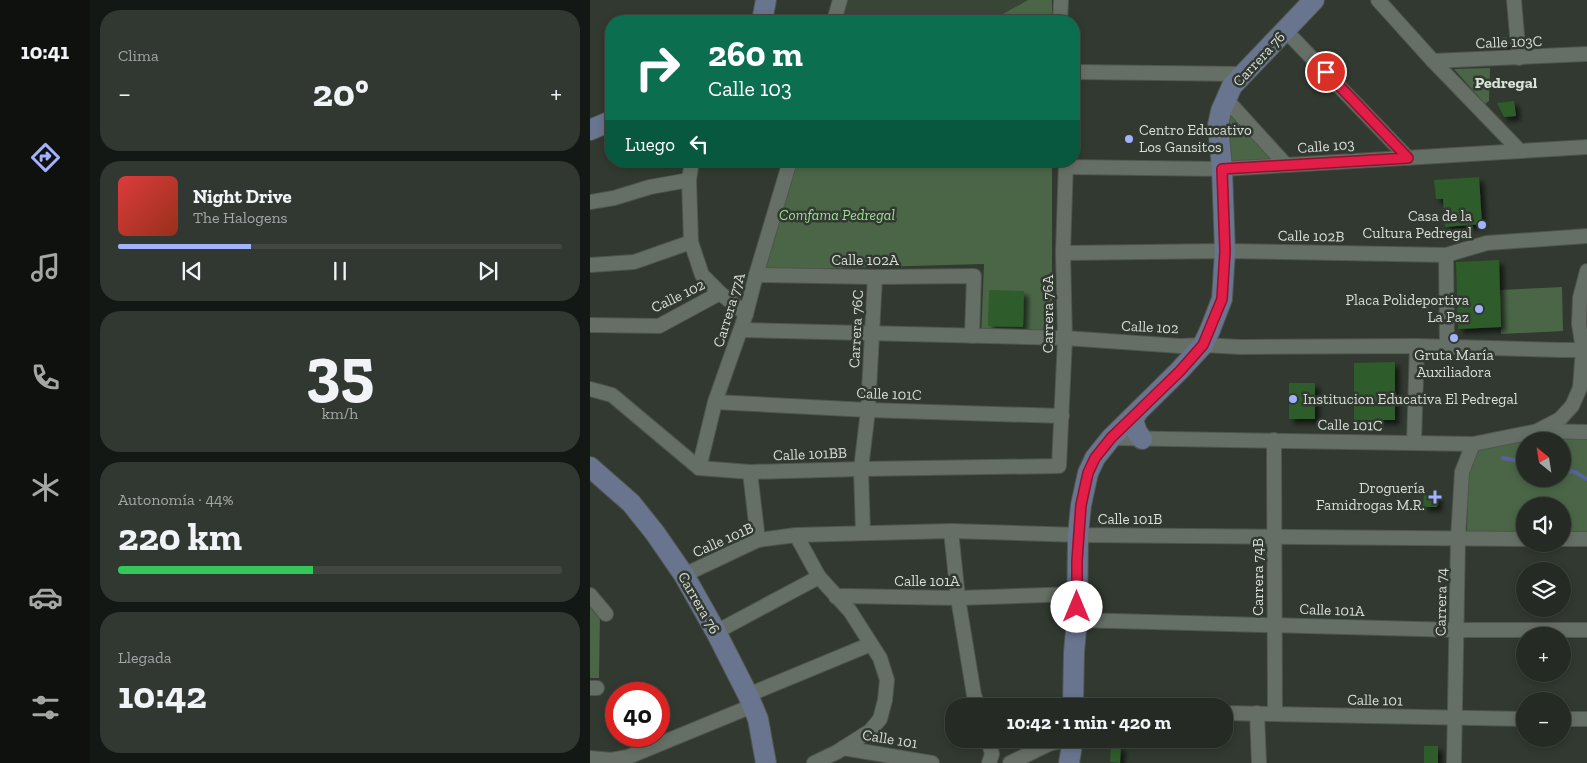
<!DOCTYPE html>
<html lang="es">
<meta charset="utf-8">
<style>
:root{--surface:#252b24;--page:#313731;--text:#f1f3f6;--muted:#a3a7a6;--line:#424741;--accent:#a2b2fd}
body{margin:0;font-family:"Zilla Slab",serif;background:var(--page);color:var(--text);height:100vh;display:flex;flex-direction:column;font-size:19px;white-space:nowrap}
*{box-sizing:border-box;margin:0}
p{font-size:16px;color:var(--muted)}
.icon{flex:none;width:28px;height:28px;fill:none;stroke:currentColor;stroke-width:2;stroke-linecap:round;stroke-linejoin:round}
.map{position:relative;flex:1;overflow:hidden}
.drawer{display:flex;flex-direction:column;gap:10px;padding:10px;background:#141814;width:500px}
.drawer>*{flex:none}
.banner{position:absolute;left:15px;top:15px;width:475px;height:152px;border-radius:20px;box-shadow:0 2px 8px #0003,0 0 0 1px var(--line);background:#0b6e4f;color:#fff;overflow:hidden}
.needle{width:32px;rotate:330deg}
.controls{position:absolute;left:926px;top:432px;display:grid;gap:10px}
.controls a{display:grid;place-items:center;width:55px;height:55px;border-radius:50%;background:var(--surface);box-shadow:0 2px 8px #0003,0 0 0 1px var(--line);font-size:25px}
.speed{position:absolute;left:15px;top:682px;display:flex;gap:10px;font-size:25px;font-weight:700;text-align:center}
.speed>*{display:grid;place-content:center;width:65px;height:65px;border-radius:50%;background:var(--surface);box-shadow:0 2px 8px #0003,0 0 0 1px var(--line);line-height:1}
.speed .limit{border:8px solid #d22;background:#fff;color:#111}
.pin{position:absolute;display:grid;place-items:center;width:42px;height:42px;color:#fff;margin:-21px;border:2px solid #fff;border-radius:50%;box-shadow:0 1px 5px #0007}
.me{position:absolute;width:55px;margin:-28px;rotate:0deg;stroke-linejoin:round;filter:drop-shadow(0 0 4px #0008)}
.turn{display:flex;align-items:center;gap:18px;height:105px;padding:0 20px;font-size:22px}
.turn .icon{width:65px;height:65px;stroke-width:2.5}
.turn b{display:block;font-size:35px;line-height:42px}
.then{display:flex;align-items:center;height:48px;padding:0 20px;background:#0003;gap:10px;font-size:19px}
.big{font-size:38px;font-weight:700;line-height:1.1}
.drawer .card{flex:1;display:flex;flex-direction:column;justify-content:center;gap:8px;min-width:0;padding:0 18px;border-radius:20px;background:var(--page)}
.drawer .dial{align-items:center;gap:0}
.dial b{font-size:65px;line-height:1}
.song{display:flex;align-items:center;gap:15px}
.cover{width:60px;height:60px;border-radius:8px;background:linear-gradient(135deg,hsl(0 70% 55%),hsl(10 70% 35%))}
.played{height:5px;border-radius:2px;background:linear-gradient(90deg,var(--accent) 30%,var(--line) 30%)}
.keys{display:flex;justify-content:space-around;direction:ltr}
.heat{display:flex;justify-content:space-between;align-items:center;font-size:28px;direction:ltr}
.charge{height:8px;border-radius:4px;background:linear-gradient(90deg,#34c759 44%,var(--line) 0)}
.trip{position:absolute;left:355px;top:698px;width:288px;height:50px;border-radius:20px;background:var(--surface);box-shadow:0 2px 8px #0003,0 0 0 1px var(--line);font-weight:700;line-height:50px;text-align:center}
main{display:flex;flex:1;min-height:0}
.tabs{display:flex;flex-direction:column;width:90px;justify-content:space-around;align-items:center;background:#0f110e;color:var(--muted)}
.tabs .icon{width:35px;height:35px}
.tabs .on{color:var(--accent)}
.tabs b{font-size:22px;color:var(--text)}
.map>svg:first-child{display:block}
</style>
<main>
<nav class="tabs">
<b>10:41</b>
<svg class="icon on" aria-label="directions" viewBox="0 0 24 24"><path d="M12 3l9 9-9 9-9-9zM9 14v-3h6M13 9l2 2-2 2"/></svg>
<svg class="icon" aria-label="music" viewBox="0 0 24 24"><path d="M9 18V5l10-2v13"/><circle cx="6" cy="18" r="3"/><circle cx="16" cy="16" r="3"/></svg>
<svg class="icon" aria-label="phone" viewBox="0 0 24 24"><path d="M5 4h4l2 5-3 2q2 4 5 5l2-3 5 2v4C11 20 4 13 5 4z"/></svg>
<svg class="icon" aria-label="climate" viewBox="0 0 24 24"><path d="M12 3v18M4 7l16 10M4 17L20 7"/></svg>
<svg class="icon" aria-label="car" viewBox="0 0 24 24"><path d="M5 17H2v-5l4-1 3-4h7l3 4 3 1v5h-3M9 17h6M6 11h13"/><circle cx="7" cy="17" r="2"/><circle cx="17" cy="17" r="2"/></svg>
<svg class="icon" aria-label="filters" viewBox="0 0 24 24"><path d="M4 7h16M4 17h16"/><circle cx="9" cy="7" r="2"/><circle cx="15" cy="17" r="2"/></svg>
</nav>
<section class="drawer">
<div class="card"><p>Clima</p>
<div class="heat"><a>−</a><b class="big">20°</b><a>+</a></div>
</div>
<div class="card">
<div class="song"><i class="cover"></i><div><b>Night Drive</b><p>The Halogens</p></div></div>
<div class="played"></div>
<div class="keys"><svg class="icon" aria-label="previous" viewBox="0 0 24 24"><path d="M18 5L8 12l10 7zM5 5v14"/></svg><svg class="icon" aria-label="pause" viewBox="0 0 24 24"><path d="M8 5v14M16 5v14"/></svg><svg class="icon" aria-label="next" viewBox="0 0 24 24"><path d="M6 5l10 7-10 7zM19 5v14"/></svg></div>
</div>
<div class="card dial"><b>35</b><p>km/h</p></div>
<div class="card"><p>Autonomía · 44%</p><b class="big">220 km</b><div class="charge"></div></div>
<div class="card"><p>Llegada</p><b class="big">10:42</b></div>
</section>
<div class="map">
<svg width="997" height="763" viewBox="0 0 997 763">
<defs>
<filter id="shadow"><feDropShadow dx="4.5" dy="4.5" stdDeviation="2.5" flood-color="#0009"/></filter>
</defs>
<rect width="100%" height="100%" fill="#313930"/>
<path fill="#384537" d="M255,0H438L400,21H249Z"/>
<g fill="#4a6647" fill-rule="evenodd">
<path d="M438,0H462V21H400Z"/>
<path d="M900,68L899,101L895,104L864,69Z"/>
<path d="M637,104L687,160L631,162Z"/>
<path d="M207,161H462V336L391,338L394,264L174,270Z"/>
<path d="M972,287L973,331L911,334L910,290Z"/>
<path d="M949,438L997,439V534H973L972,506H935V533H877L878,472L889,450ZM935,441H972V479H935Z"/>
<path d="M0,603L10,613L9,678H0Z"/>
</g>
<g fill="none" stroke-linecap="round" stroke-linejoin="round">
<g stroke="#58639b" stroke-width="4">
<path d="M913,458L935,462"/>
<path d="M972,470L985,472L997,479"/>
</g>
</g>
<g fill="#2f5b2c" filter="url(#shadow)">
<path d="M917,37V49H905L904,38Z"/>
<path d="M924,101L926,116L914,117L907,103Z"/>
<path d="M889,177L892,224L855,227L853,199H846L844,180Z"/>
<path d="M909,260L911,327L868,329L866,262Z"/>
<path d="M399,290L434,291L433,327L398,326Z"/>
<path d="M805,362V420H764V363Z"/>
<rect x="699" y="383" width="26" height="36"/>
<path d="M834,494L848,495L847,507H833Z"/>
<path d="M521,746H531L530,763L520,762Z"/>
<rect x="834" y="746" width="14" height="17"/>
</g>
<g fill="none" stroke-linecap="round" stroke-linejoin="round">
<defs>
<g id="street">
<path d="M788,0L843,61L930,151"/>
<path d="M924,0L929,58"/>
<path d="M244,21L250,0"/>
<path d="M470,21L471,0"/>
<path d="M695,30L818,158"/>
<path d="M843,61L997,54"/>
<path d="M484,72L653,74"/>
<path d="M635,98L696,165"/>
<path d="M102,161L99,180L101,242L112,275L130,293L156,314"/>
<path d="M477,167L632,169L997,147"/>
<path d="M0,202L24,198L60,187L99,180"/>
<path d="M473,253L635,251L856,255L897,243L997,236"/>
<path d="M856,255L857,347"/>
<path d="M0,265L44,262L101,242"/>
<path d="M166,275L285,277L384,276L382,336"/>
<path d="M0,325L69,326L130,293"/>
<path d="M151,330L475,338L590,346L613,345L651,347L827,346L971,350H997"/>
<path d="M0,389L22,395L109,468L160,472L271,469L469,466L475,338L473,253L476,161"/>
<path d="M125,402L278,410L472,416"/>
<path d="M949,430L970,419L982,406L990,388L993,349L989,324L990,298L997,271"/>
<path d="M521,438L883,444L948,431L997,432"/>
<path d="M684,440L685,714"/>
<path d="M824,442L827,346"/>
<path d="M109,468L125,402L156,314L166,275L200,161"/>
<path d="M160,472L168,540"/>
<path d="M361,531L368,598L384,695L388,706"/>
<path d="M273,532L271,469L278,410L285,277"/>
<path d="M206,535L229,577L260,611L290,658L297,680L295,700L290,719L280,731L247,752L224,763"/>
<path d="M972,539H997"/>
<path d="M94,575L168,540L206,535L361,531L488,535L935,539"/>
<path d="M0,595L16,614"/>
<path d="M246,597L253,596L368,598L487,594"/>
<path d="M487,620L866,630H997"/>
<path d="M126,632L229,577"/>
<path d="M0,688H7"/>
<path d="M158,695L281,644"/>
<path d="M634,713L935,719"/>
<path d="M667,713L669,763"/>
<path d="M972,719H997"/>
<path d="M398,739L402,754L399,763"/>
<path d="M253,748L342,763"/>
<path d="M0,758L21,760L38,757L162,706"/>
<path d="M420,763L459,744L480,739"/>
<path d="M864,763L868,538L872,472L883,444"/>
</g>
<g id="secondary">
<path d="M172,21L176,0"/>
<path d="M0,130L21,121"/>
<path d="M547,413L543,420L547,432L552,439"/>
<path d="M0,467L41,503L65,533L94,575L126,632L158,695L168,719L176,763"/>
<path d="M483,706L484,652L487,620L488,535L491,505L498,473L505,458L521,438L589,371L613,345L620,330L632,299L635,251L632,169L628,125L631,111L642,86L724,0"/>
<path d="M479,763L483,739"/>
</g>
</defs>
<use href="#street" stroke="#4f554e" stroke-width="16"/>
<use href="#secondary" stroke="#4f554e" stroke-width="22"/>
<use href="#street" stroke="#666f65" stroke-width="14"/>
<use href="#secondary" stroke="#69758f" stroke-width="20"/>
</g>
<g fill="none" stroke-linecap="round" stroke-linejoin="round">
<defs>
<path id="route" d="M487,607V561L491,505L498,473L505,458L521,438L590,371L613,345L632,299L635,251L632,169L818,158L736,72"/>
</defs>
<use href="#route" stroke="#92132f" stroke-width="12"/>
<use href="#route" stroke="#e11d48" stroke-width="9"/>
</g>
<g fill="#a2b2fd" stroke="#313930" stroke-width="2">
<circle cx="539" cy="139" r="5"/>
<circle cx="892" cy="225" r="5"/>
<circle cx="889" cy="309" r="5"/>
<circle cx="864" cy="338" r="5"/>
<circle cx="703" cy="399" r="5"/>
<path d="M842.5 489.5h5v5h5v5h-5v5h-5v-5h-5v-5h5z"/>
</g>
<g text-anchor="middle" stroke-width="5" stroke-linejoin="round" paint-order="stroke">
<g font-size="15" fill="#d9ded8" stroke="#313930">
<text transform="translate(919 42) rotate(-2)" y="5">Calle 103C</text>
<text transform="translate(669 59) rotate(-47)" y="5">Carrera 76</text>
<text transform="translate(736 146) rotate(-4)" y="5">Calle 103</text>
<text transform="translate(721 236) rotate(1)" y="5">Calle 102B</text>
<text x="275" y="265">Calle 102A</text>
<text transform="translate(88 296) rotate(-26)" y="5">Calle 102</text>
<text transform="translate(139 310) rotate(-73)" y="5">Carrera 77A</text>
<text transform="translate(458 314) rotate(-90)" y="5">Carrera 76A</text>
<text transform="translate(560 327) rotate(3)" y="5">Calle 102</text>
<text transform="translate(266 329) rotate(-87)" y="5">Carrera 76C</text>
<text transform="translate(299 394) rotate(2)" y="5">Calle 101C</text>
<text transform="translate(760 425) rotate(1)" y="5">Calle 101C</text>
<text transform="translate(220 454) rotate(-2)" y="5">Calle 101BB</text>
<text x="540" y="524">Calle 101B</text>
<text transform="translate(133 540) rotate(-24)" y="5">Calle 101B</text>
<text transform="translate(668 577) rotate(-90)" y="5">Carrera 74B</text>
<text x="337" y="586">Calle 101A</text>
<text transform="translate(851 602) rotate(-89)" y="5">Carrera 74</text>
<text transform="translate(109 603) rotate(60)" y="5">Carrera 76</text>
<text transform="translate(742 610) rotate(2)" y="5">Calle 101A</text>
<text transform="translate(785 700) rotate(1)" y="5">Calle 101</text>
<text transform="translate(300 739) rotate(9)" y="5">Calle 101</text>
</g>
<g font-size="15" fill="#d9ded8" stroke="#313930" text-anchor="end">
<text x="549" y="135" text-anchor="start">Centro Educativo<tspan x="549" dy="17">Los Gansitos</tspan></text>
<text x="882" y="221">Casa de la<tspan x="882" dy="17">Cultura Pedregal</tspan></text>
<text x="879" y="305">Placa Polideportiva<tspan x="879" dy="17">La Paz</tspan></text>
<text x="864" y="360" text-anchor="middle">Gruta María<tspan x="864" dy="17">Auxiliadora</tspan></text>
<text x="713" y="404" text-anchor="start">Institucion Educativa El Pedregal</text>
<text x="835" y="493">Droguería<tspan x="835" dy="17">Famidrogas M.R.</tspan></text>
</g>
<g font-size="15" font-style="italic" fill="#9ee098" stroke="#313930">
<text x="247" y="220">Comfama Pedregal</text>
</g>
<g font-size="16" font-weight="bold" fill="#d9e3d8" stroke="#313930">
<text x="916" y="88">Pedregal</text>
</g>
</g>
</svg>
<div class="controls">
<a><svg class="needle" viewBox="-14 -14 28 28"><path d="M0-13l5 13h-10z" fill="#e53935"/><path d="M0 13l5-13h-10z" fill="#a3a7a6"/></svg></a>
<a><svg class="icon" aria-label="sound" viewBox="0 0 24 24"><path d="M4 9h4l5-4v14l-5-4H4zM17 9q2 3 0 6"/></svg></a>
<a><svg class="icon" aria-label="layers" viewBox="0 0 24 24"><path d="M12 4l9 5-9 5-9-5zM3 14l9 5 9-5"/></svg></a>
<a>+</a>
<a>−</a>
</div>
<div class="speed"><div class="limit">40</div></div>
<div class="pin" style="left:736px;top:72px;background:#d93025"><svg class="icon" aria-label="arrive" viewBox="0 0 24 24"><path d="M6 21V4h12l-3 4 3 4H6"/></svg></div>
<svg class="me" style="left:487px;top:607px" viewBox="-20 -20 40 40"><circle r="19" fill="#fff"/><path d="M0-13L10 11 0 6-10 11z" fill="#e11d48"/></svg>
<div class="trip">10:42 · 1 min · 420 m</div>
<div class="banner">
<div class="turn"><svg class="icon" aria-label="right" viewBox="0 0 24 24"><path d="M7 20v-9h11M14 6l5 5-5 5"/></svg><div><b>260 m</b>Calle 103</div></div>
<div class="then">Luego<svg class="icon" aria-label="left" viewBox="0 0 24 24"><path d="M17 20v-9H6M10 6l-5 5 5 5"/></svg></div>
</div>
</div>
</main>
